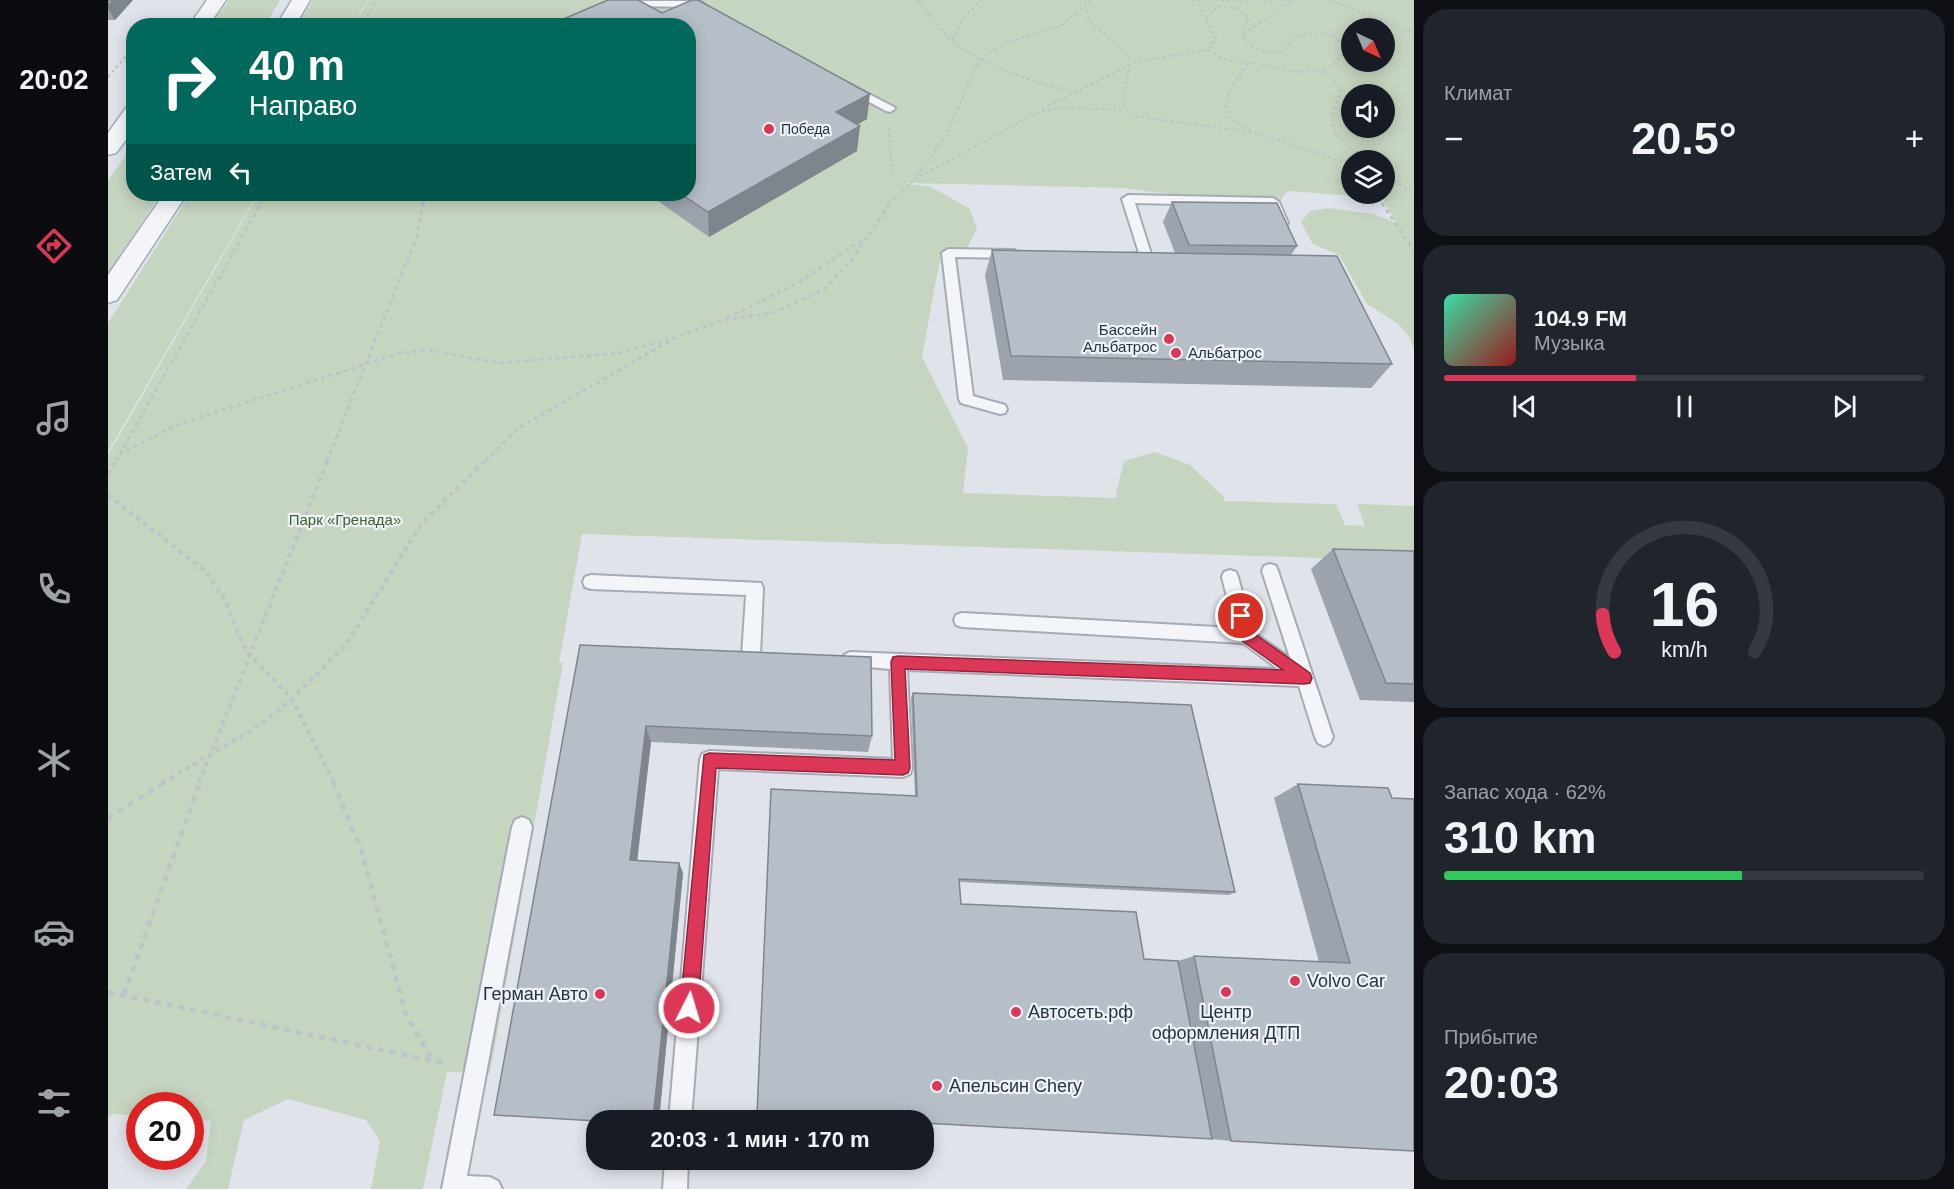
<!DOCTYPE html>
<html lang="ru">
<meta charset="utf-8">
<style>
:root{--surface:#171b24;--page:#20242c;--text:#f1f3f6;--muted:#9ea1a6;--line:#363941;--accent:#dd3758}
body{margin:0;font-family:Arial,sans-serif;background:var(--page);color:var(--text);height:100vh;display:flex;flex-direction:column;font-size:22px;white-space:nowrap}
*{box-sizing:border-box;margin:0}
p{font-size:20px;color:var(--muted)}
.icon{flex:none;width:33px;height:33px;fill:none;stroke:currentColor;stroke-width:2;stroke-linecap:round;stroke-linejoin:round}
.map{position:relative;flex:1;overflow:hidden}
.drawer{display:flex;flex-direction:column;gap:9px;padding:9px;background:#0d0f14;width:540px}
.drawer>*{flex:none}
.guide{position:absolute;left:18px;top:18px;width:570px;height:183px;border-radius:24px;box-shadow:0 3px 15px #0003;background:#00695c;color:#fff;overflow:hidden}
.needle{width:39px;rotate:136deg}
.fabs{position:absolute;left:1233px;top:18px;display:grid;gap:12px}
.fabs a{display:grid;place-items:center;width:54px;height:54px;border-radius:50%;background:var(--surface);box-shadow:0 3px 15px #0003;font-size:30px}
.speed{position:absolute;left:18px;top:1092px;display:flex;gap:12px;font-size:30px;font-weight:700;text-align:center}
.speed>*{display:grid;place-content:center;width:78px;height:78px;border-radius:50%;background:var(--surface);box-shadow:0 3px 15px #0003;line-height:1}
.speed .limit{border:9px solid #d22;background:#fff;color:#111}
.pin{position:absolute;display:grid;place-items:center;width:51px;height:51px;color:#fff;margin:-26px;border:3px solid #fff;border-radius:50%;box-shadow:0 2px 6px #0007}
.me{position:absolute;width:66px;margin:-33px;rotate:5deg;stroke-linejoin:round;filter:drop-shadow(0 0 4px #0008)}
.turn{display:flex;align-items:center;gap:21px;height:126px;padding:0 24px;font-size:27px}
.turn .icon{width:78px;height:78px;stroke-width:2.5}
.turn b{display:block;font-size:42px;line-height:51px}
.then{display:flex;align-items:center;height:57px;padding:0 24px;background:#0003;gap:12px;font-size:22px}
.big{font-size:45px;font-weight:700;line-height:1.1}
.drawer .widget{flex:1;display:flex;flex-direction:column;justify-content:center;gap:9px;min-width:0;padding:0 21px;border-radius:24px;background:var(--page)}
.drawer .dial{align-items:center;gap:0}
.dial svg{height:156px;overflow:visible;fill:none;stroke:var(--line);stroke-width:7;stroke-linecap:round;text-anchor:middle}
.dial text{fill:var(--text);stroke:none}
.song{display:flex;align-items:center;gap:18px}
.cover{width:72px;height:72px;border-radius:9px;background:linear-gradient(135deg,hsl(160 70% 55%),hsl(0 70% 35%))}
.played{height:6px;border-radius:3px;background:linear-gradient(90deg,var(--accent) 40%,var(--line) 40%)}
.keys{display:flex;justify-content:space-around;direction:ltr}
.heat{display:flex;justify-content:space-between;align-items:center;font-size:33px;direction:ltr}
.charge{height:9px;border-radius:4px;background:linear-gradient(90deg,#34c759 62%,var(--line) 0)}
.trip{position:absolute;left:478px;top:1110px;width:348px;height:60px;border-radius:24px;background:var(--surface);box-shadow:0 3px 15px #0003;font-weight:700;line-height:60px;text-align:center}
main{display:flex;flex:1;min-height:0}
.tab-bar{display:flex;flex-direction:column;width:108px;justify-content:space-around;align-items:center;background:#090b0e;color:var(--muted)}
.tab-bar .icon{width:42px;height:42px}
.tab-bar .active{color:var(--accent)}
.tab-bar b{font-size:27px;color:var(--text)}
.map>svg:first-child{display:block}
</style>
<main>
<nav class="tab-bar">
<b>20:02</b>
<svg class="icon active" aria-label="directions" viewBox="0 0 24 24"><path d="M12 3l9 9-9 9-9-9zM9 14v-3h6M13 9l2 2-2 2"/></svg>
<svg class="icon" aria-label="music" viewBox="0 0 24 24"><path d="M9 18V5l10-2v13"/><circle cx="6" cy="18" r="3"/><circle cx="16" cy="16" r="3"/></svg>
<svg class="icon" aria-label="phone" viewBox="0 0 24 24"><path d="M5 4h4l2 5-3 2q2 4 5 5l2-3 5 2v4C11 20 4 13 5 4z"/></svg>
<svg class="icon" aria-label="climate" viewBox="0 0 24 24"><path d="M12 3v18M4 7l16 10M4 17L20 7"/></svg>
<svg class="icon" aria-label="car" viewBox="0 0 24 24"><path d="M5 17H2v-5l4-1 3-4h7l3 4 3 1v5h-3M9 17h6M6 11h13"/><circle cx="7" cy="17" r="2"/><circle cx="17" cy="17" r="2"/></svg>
<svg class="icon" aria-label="filters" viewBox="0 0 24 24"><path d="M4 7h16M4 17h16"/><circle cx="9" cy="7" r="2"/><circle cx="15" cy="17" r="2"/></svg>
</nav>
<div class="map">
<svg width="1306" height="1189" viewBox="0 0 1306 1189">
<rect width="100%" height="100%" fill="#e0e4ea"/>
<g fill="#c6d5c0" fill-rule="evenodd">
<path d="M121,0H172L157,25H102Z"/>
<path d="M205,0H260L245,25H189Z"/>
<path d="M261,0H1306V350L1302,338L1289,323L1259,304L1231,255L1205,244L1193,222L1202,211L1221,208L1266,214L1288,223L1272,194H1276V160H1244V194H1264C1236,198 1208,192 1180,191L1174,197L1170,209L1015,188L796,183L823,187L862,209L869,229L859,248L840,252L831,264L814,357L860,448L855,493L1009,498L1008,494L1016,461L1047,452L1082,465L1116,497V501L1228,504L1237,525L1257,526L1249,504L1306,506V561L474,534L451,663H455L382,1073L339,1072L315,1189H263L272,1141L258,1120L180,1099L136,1120L120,1189H78L98,1161L103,1121L83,1119L82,1106H32L31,1116L5,1114L0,1117V455L150,194H580V26L246,25ZM1244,28H1276V62H1244ZM1244,94H1276V128H1244Z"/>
<path d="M25,146L26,194H53L0,273V180Z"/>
<path d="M82,194H149L0,452V323Z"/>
</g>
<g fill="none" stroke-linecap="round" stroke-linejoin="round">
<defs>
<g id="service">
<path d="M511,1H591L596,4L591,7L514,6L511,5Z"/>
<path d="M743,85L786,107L787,109L782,112L778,111L739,90L738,88Z"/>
<path d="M1020,195L1165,198L1171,202L1180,223L1174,227L1170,226L1161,206L1027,203L1044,257C1039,263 1025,262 1017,260L1015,257L1017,254L1031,253L1014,199Z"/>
<path d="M840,249L906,250L912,254L906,258L847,257L865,396L897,405L899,409L897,413L892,414L853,403L851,399L834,253Z"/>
<path d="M1162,564L1168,566L1170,571L1225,737L1222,743L1216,746L1210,743L1207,737L1191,686L799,670L804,768L802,774L795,777L610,769L583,1120H561L592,760L594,754L601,751L785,759L782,669L736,665L733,660L736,655L742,652L1170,669L1135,643L854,627L848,625L846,620L848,615L854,613L1127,628L1114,577L1116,572L1122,570L1128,572L1130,577L1145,632L1182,658L1154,571L1156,566Z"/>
<path d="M483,575L653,583L655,588L652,656L649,661L643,664L637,661L634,656L638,595L483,589L477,587L475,582L477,577Z"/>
<path d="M414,817L421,820L424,827L359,1176L382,1177L390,1181L394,1189H334L404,827L407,820Z"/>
<path d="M557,1160H580L579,1189H555Z"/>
</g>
<g id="tertiary">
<path d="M99,0H118L100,26H81Z"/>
<path d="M184,0H202L187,26H168Z"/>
<path d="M26,107V129L8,153L0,155V133L18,108Z"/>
<path d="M56,194H79L9,300L0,303V275Z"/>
</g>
</defs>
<use href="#service" stroke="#a4abb5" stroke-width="4"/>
<use href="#tertiary" stroke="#a4abb5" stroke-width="3"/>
<g stroke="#bec2c9" stroke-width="2" stroke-dasharray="3 3" stroke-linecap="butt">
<path d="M809,0C822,12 829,27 842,39C875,67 921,79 961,92"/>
<path d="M982,0L977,6L980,19L1022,58L1015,104L1016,110L1025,116L1150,133L1244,165"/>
<path d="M1083,0H1186"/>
<path d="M1221,0L1306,33"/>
<path d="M1098,19L1110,6L1131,9L1141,19L1137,24L1136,39C1147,52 1159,53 1175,51C1192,27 1219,25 1238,48L1229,62L1214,71"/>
<path d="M253,26L268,0"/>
<path d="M1136,34L1186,0"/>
<path d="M845,40L856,17L874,0"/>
<path d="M1100,50L1113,58L1128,62L1158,65L1182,71L1213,72L1224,77L1233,90C1230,99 1225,108 1224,118C1223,138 1247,151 1261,160"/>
<path d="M1140,63L1123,88L1117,109L1124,120L1144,130"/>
<path d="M0,77L18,56L26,53"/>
<path d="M934,109L1030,61L1100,50L1108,39L1094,11L1091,0"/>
<path d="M781,128L784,172"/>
<path d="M1276,174L1306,194"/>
<path d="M809,176L839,134L867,69L875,56L900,42L952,26L976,7"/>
<path d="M313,194L315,204"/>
<path d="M1268,194L1275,204"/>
<path d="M152,204L158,194"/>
<path d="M781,204L807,179L930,112L954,108L1016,110"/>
</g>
<g stroke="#bec2c9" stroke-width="3" stroke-dasharray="4 4" stroke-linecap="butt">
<path d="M1274,203L1306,252"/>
<path d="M619,318L690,283L755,239"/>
<path d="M11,454L71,424L293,353L321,350L391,363L511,353L560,340"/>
<path d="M8,461L153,203"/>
<path d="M219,461L309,236L315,203"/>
<path d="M378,461L411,428L567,338L612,321L668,312L716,289L743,261L782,203"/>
</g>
<g stroke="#bec2c9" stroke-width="4" stroke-dasharray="4.5 4.5" stroke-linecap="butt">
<path d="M0,474L8,459"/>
<path d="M0,495L97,571L117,599L134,643L141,654L184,699L226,783"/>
<path d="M54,783L146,729L184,699L237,646L314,523L379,459"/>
<path d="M91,783L220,459"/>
</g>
<g stroke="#bec2c9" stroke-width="4.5" stroke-dasharray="6 6" stroke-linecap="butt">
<path d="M225,782L253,849L298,1015L325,1061"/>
<path d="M0,818L57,782"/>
<path d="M0,992L340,1064"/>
<path d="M16,994L92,782"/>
</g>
<use href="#service" fill="#f3f5f8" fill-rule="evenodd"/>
<use href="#tertiary" fill="#f3f5f8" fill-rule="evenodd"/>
</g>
<g fill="#9da3ac">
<path d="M0,0H25L7,20H0Z"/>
<path d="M554,13L759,119L749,125V151L601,237L540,194H580Z"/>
<path d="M1064,202L1189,246L1183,255L1284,364L1263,388L895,380L877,275L884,250L1067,253L1055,222Z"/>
<path d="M1225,549L1306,551V702L1252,700L1203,569Z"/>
<path d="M472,645L764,736L760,752L543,742L529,861L571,863L575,873L551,1120H489Z"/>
<path d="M805,693L1127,892L1121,895L851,882L853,904L1036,959L1070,961L1086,956L1211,962L1166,798L1190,784L1306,1151L1123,1141L1104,1139L663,789L807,796L803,698Z"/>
</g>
<g fill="#7f858c">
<path d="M5,0H25L7,20L0,9V6Z"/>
<path d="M762,94L759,119L726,138L728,112Z"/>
<path d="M752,126L749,151L601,237L600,212Z"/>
<path d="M538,726L543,742L528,871L522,860Z"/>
<path d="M571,863L575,873L551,1120H545Z"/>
</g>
<g fill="#b6bec8" stroke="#7f858c" stroke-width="1.5">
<path d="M0,0H5L0,6Z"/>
<path d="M500,0H530L554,13L584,0H590L762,94L728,112L752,126L600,212L573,194H580V26H439Z"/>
<path d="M1064,202L1169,203L1189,246L1081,245Z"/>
<path d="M884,250L1229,256L1284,364L903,356Z"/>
<path d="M1225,549L1306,551V684L1278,683Z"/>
<path d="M472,645L763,657L764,736L538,726L522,860L571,863L545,1120L489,1121L386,1115Z"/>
<path d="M805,693L1083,705L1127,892L851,879L853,904L1028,912L1036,959L1070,961L1104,1139L816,1123V1120H763L649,1114L663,789L809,796Z"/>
<path d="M1190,784L1280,788L1284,798L1306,799V1151L1123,1141L1086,956L1242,963Z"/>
</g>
<path fill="#dd3758" stroke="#902439" stroke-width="1.5" d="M1133,610L1138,612L1144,632L1202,673L1204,678L1202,683L1196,684L797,669L802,768L800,773L795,775L608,768L590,1008L588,1014L581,1017L575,1014L572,1008L596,755L601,753L787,760L783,662L785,657L790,656L1175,670L1133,640L1126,616L1128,612Z"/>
<g fill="#dd3758" stroke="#eff3f7" stroke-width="2">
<circle cx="661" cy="129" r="6"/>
<circle cx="1061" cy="339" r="6"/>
<circle cx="1068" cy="353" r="6"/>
<circle cx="1187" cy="981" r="6"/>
<circle cx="1118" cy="992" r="6"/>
<circle cx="492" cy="994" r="6"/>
<circle cx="908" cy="1012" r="6"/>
<circle cx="829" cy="1086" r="6"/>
</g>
<g text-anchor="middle" stroke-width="4.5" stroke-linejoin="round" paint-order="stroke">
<g font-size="14" fill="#263243" stroke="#eff3f7" text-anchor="start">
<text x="673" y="134">Победа</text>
</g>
<g font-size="15" fill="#263243" stroke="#eff3f7" text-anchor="end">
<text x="1049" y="335">Бассейн<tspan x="1049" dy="17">Альбатрос</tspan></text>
<text x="1080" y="358" text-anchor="start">Альбатрос</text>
</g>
<g font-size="15" fill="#3d6132" stroke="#eff3f7">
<text x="237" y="525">Парк «Гренада»</text>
</g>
<g font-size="18" fill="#263243" stroke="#eff3f7" text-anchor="start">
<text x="1199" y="987">Volvo Car</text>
<text x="480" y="1000" text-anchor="end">Герман Авто</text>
<text x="920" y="1018">Автосеть.рф</text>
<text x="1118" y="1018" text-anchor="middle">Центр<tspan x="1118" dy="21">оформления ДТП</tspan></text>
<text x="841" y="1092">Апельсин Chery</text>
</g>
</g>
</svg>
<div class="fabs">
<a><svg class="needle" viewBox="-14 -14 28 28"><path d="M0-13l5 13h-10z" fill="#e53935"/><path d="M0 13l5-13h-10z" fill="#9ea1a6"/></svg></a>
<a><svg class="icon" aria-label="sound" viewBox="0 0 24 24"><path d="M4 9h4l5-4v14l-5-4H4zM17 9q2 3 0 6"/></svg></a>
<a><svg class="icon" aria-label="layers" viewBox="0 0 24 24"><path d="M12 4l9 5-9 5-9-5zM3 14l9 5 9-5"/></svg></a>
</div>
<div class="speed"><div class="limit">20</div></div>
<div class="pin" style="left:1133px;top:616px;background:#d93025"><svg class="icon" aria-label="arrive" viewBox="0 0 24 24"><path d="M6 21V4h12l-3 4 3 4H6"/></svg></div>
<svg class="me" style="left:581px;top:1008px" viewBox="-20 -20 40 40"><circle r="17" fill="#dd3758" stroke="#fff" stroke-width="3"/><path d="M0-11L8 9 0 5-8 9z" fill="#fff"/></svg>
<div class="trip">20:03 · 1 мин · 170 m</div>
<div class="guide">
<div class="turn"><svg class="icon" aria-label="right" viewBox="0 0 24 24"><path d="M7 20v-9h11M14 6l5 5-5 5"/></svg><div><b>40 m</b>Направо</div></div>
<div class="then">Затем<svg class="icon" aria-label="left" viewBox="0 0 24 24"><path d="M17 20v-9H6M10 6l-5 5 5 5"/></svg></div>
</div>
</div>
<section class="drawer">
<div class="widget"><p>Климат</p>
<div class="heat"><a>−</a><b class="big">20.5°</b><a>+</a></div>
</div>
<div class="widget">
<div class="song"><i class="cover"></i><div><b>104.9 FM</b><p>Музыка</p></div></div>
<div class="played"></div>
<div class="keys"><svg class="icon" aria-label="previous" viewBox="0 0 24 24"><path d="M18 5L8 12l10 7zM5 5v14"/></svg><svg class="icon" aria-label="pause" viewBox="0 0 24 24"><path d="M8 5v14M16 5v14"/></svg><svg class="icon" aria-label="next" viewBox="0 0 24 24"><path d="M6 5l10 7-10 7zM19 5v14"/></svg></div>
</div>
<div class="widget dial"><svg viewBox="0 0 100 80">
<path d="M14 69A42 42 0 1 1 86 69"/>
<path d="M14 69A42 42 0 0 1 8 50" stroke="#dd3758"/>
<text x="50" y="56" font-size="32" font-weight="700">16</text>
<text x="50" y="72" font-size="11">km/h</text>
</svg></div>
<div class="widget"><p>Запас хода · 62%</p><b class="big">310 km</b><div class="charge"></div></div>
<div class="widget"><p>Прибытие</p><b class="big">20:03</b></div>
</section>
</main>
